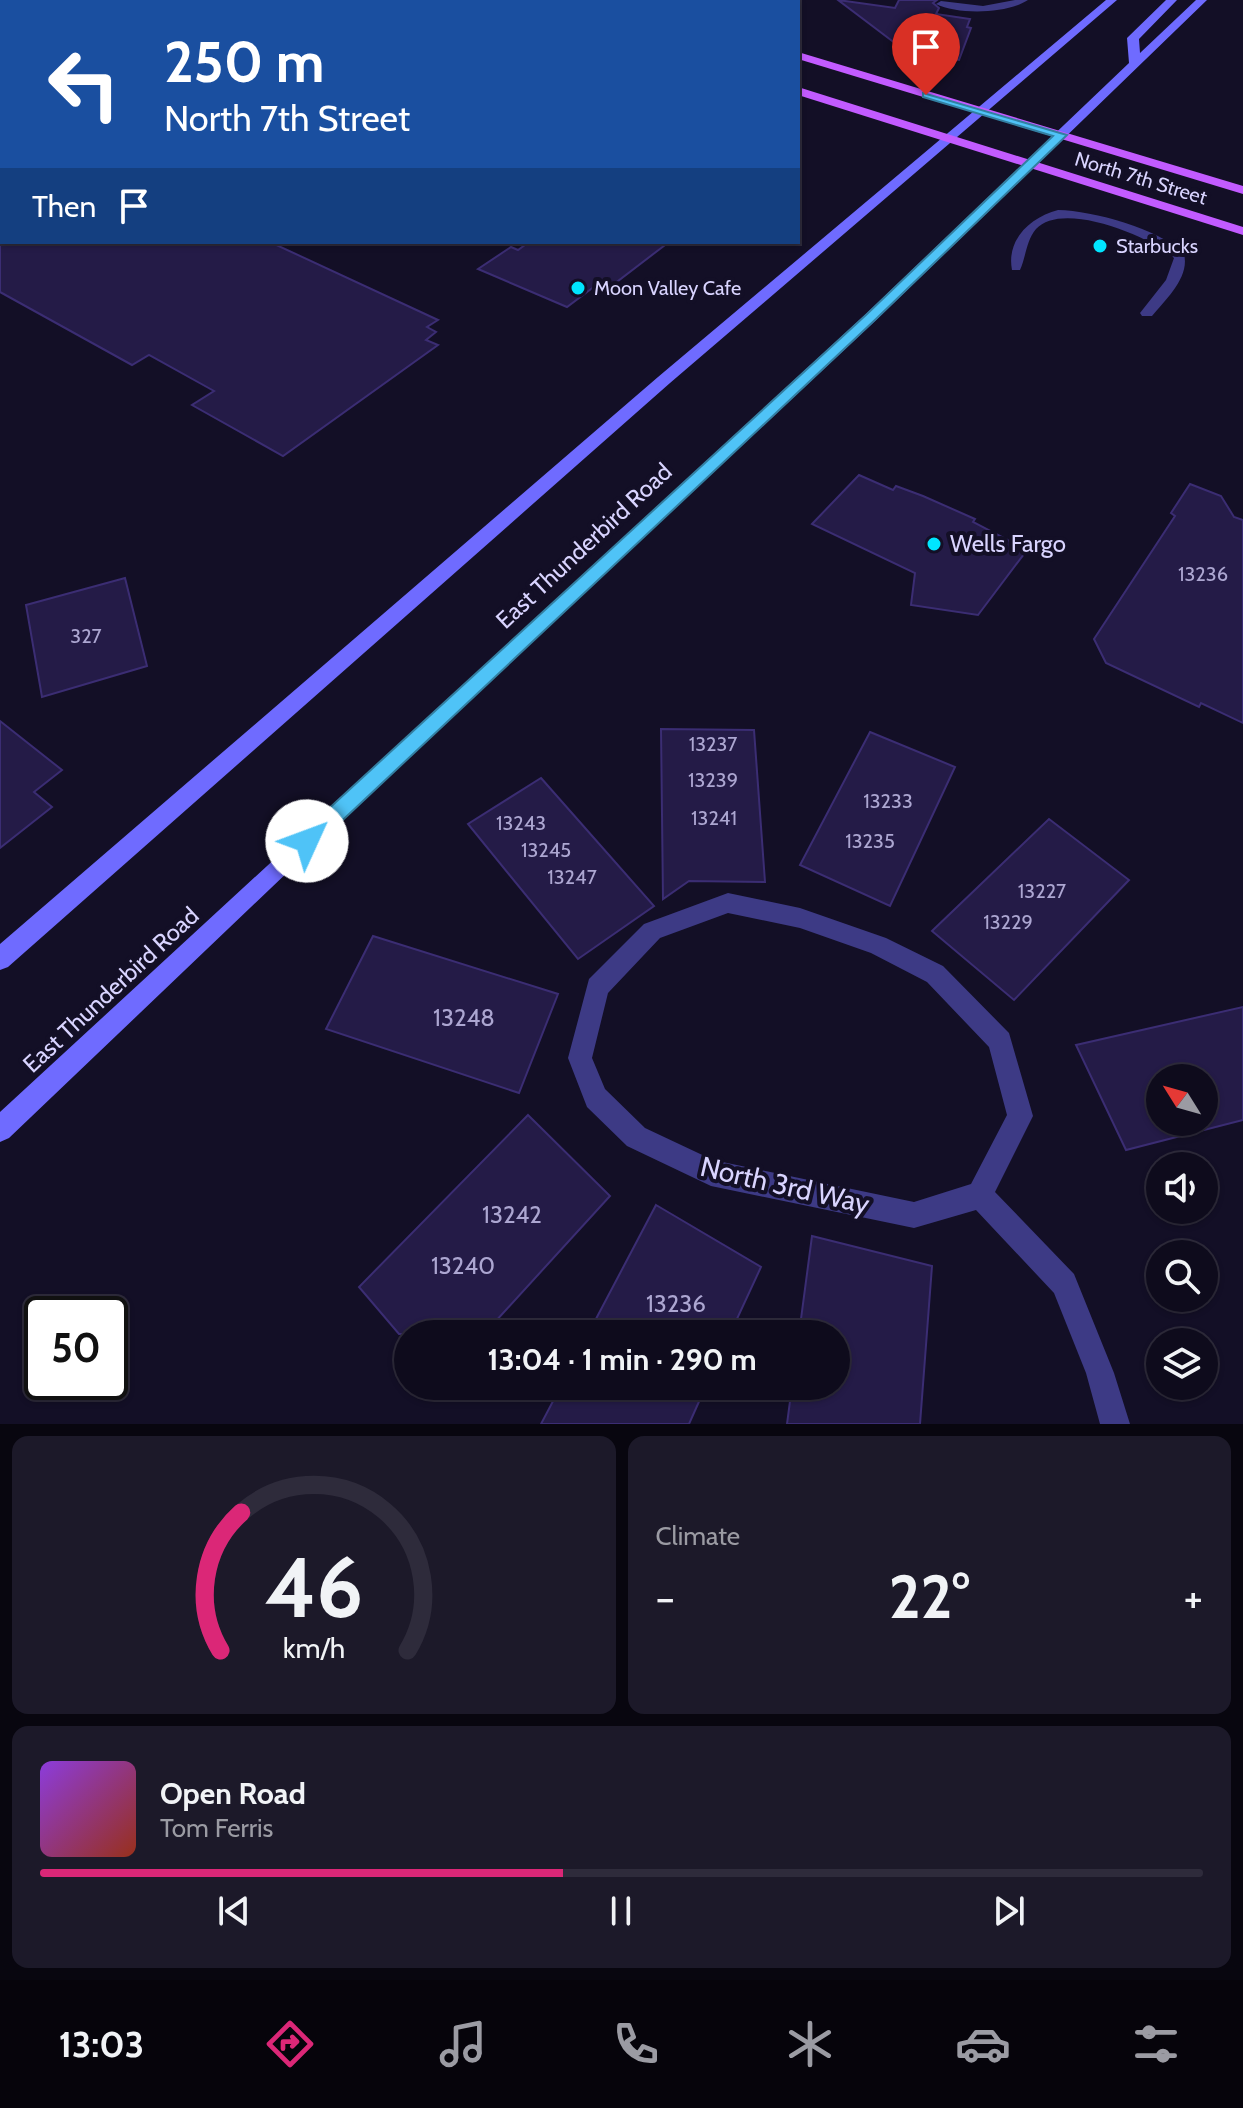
<!DOCTYPE html>
<meta charset="utf-8">
<style>
:root{--surface:#0e0b1c;--page:#1c1929;--text:#f1f3f6;--muted:#9b9ba3;--line:#2e2b3b;--accent:#db2777}
body{margin:0;font-family:Cabin,sans-serif;background:var(--page);color:var(--text);height:100vh;display:flex;flex-direction:column;font-size:30px;white-space:nowrap}
*{box-sizing:border-box;margin:0}
p{font-size:26px;color:var(--muted)}
.icon{flex:none;width:44px;height:44px;fill:none;stroke:currentColor;stroke-width:2;stroke-linecap:round;stroke-linejoin:round}
.map{position:relative;height:1424px;overflow:hidden}
.drawer{display:flex;flex-direction:column;gap:12px;padding:12px;background:#08060f;flex:1}
.drawer>*{flex:none}
.hud{position:absolute;left:0px;top:0px;width:800px;height:244px;box-shadow:0 2px 6px #0004,0 0 0 2px var(--line);background:#1a4fa0;color:#fff;overflow:hidden}
.needle{width:52px;rotate:307deg}
.fabs{position:absolute;left:1146px;top:1064px;display:grid;gap:16px}
.fabs a{display:grid;place-items:center;width:72px;height:72px;border-radius:50%;background:var(--surface);box-shadow:0 2px 6px #0004,0 0 0 2px var(--line);font-size:40px}
.speed{position:absolute;left:24px;top:1296px;display:flex;gap:16px;font-size:40px;font-weight:700;text-align:center}
.speed>*{display:grid;place-content:center;width:104px;height:104px;border-radius:50%;background:var(--surface);box-shadow:0 2px 6px #0004,0 0 0 2px var(--line);line-height:1}
.speed .limit{border:4px solid #111;border-radius:12px;background:#fff;color:#111}
.pin{position:absolute;display:grid;place-items:center;width:68px;height:68px;color:#fff;margin:-82px -34px;border-radius:50% 50% 50% 0;rotate:-45deg;box-shadow:0 0 8px #0007}
.pin .icon{rotate:45deg}
.me{position:absolute;width:88px;margin:-44px;rotate:47deg;stroke-linejoin:round;filter:drop-shadow(0 0 6px #0008)}
.turn{display:flex;align-items:center;gap:28px;height:168px;padding:0 32px;font-size:36px}
.turn .icon{width:104px;height:104px;stroke-width:2.5}
.turn b{display:block;font-size:56px;line-height:68px}
.then{display:flex;align-items:center;height:76px;padding:0 32px;background:#0003;gap:16px;font-size:30px}
.big{font-size:60px;font-weight:800;line-height:1.1}
.drawer .card{flex:1;display:flex;flex-direction:column;justify-content:center;gap:12px;min-width:0;padding:0 28px;border-radius:16px;background:var(--page)}
.drawer .dial{align-items:center;gap:0}
.dial svg{height:208px;overflow:visible;fill:none;stroke:var(--line);stroke-width:7;stroke-linecap:round;text-anchor:middle}
.dial text{fill:var(--text);stroke:none}
.song{display:flex;align-items:center;gap:24px}
.cover{width:96px;height:96px;border-radius:12px;background:linear-gradient(135deg,hsl(270 70% 55%),hsl(10 70% 35%))}
.played{height:8px;border-radius:4px;background:linear-gradient(90deg,var(--accent) 45%,var(--line) 45%)}
.keys{display:flex;justify-content:space-around;direction:ltr}
.heat{display:flex;justify-content:space-between;align-items:center;font-size:44px;direction:ltr}
.drawer .tiles{flex:1;display:grid;gap:12px;grid-template-columns:1fr 1fr}
.card:last-child{grid-column:span 2}
.trip{position:absolute;left:394px;top:1320px;width:456px;height:80px;border-radius:40px;background:var(--surface);box-shadow:0 2px 6px #0004,0 0 0 2px var(--line);font-weight:800;line-height:80px;text-align:center}
.menu{display:flex;height:128px;justify-content:space-around;align-items:center;background:#06040b;color:var(--muted)}
.menu .icon{width:56px;height:56px}
.menu .current{color:var(--accent)}
.menu b{font-size:36px;color:var(--text)}
.map>svg:first-child{display:block}
</style>
<div class="map">
<svg width="1243" height="1424" viewBox="0 0 1243 1424">
<rect width="100%" height="100%" fill="#130f26"/>
<g fill="#241b47" stroke="#3b2d73" stroke-width="2" fill-rule="evenodd">
<path d="M838,0L895,8L899,0H937L933,3L939,8L936,14L970,19L967,27L971,28L959,60L921,54L912,56Z"/>
<path d="M0,242H270L438,320L427,327L436,332L426,340L438,345L283,456L192,405L214,391L149,355L132,365L0,292Z"/>
<path d="M529,242H669L614,284L603,280L567,307L478,269L511,247L518,250Z"/>
<path d="M859,475L893,490L896,486L923,496L975,519L973,522L1027,550L978,615L911,605L915,573L812,524Z"/>
<path d="M1190,484L1221,496L1234,517L1243,520V723L1201,703L1199,707L1106,663L1094,639L1175,516L1171,513Z"/>
<path d="M125,578L147,666L42,697L26,605Z"/>
<path d="M0,721L62,770L34,792L52,807L0,848Z"/>
<path d="M661,729L754,730L765,882L689,881L663,899Z"/>
<path d="M870,732L955,767L890,906L800,865Z"/>
<path d="M541,778L654,906L578,959L468,824Z"/>
<path d="M1049,819L1129,880L1014,1000L932,931Z"/>
<path d="M373,936L558,994L519,1093L326,1029Z"/>
<path d="M1243,1007V1120L1126,1150L1076,1045ZM1160,1078H1204V1122H1160Z"/>
<path d="M528,1115L610,1196L484,1334H399L359,1287Z"/>
<path d="M656,1205L761,1267L730,1334H588Z"/>
<path d="M812,1236L932,1266L920,1424H787L792,1386H836V1334H799Z"/>
<path d="M561,1386H706L689,1424H541Z"/>
</g>
<g fill="none" stroke-linecap="round" stroke-linejoin="round">
<g fill="#3d3a85" fill-rule="evenodd">
<path d="M1015,0H1028C1007,14 958,15 936,4L941,1L983,6Z"/>
<path d="M1058,210C1094,211 1158,228 1184,254C1190,277 1166,299 1152,316H1142L1140,313L1166,280L1174,258C1150,236 1062,200 1036,229C1026,241 1026,257 1020,270H1012C1006,239 1031,217 1058,210Z"/>
</g>
<path fill="#3d3a85" fill-rule="evenodd" d="M728,893L800,908L886,938L943,966L1009,1033L1033,1116L995,1192L1074,1274L1114,1373L1130,1424H1100L1086,1373L1054,1293L976,1210L914,1228L711,1186L627,1146L587,1107L568,1058L589,979L644,924ZM728,913L800,928L871,953L927,982L989,1047L1007,1115L971,1184L914,1202L713,1160L645,1128L605,1089L592,1058L608,993L660,938Z"/>
<g fill="#6f6bff" fill-rule="evenodd">
<path d="M1106,0H1117L670,383L8,967L0,970V944L658,377Z"/>
<path d="M1166,0H1177L1139,39L1140,53L1196,0H1207L876,320L380,784L9,1138L0,1142V1112L866,314L1129,63L1127,38Z"/>
</g>
<g fill="#c25bff" fill-rule="evenodd">
<path d="M478,0H494L495,2H479Z"/>
<path d="M587,0H603L604,2H588Z"/>
<path d="M798,52L1243,186V194L798,59Z"/>
<path d="M798,87L1243,227V235L798,95Z"/>
</g>
</g>
<path fill="#4fc3f7" stroke="#337fa1" stroke-width="2" d="M923,93L1067,135L876,319L314,847L307,849L300,847L297,841L300,835L867,314L1053,136L923,97Z"/>
<g fill="#00e5ff" stroke="#130f26" stroke-width="3">
<circle cx="1100" cy="246" r="8"/>
<circle cx="578" cy="288" r="8"/>
<circle cx="934" cy="544" r="8"/>
</g>
<g text-anchor="middle" stroke-width="8" stroke-linejoin="round" paint-order="stroke">
<g font-size="20" fill="#d9d4ff" stroke="#130f26">
<text transform="translate(1141 178) rotate(17)" y="7">North 7th Street</text>
</g>
<g font-size="20" fill="#d9d4ff" stroke="#130f26" text-anchor="start">
<text x="1116" y="253">Starbucks</text>
<text x="594" y="295">Moon Valley Cafe</text>
</g>
<g font-size="20" fill="#aca6d1">
<text x="1203" y="581">13236</text>
<text x="86" y="643">327</text>
<text x="713" y="751">13237</text>
<text x="713" y="787">13239</text>
<text x="888" y="808">13233</text>
<text x="714" y="825">13241</text>
<text x="521" y="830">13243</text>
<text x="870" y="848">13235</text>
<text x="546" y="857">13245</text>
<text x="572" y="884">13247</text>
<text x="1042" y="898">13227</text>
<text x="1008" y="929">13229</text>
</g>
<g font-size="24" fill="#d9d4ff" stroke="#130f26" text-anchor="start">
<text x="950" y="552">Wells Fargo</text>
</g>
<g font-size="24" fill="#d9d4ff" stroke="#130f26">
<text transform="translate(584 546) rotate(-43)" y="8">East Thunderbird Road</text>
<text transform="translate(111 990) rotate(-43)" y="8">East Thunderbird Road</text>
</g>
<g font-size="24" fill="#aca6d1">
<text x="464" y="1026">13248</text>
<text x="512" y="1223">13242</text>
<text x="463" y="1274">13240</text>
<text x="676" y="1312">13236</text>
</g>
<g font-size="28" fill="#d9d4ff" stroke="#130f26">
<text transform="translate(785 1185) rotate(13)" y="10">North 3rd Way</text>
</g>
</g>
</svg>
<div class="fabs">
<a><svg class="needle" viewBox="-14 -14 28 28"><path d="M0-13l5 13h-10z" fill="#e53935"/><path d="M0 13l5-13h-10z" fill="#9b9ba3"/></svg></a>
<a><svg class="icon" aria-label="sound" viewBox="0 0 24 24"><path d="M4 9h4l5-4v14l-5-4H4zM17 9q2 3 0 6"/></svg></a>
<a><svg class="icon" aria-label="search" viewBox="0 0 24 24"><circle cx="10" cy="10" r="6"/><path d="M15 15l6 6"/></svg></a>
<a><svg class="icon" aria-label="layers" viewBox="0 0 24 24"><path d="M12 4l9 5-9 5-9-5zM3 14l9 5 9-5"/></svg></a>
</div>
<div class="speed"><div class="limit">50</div></div>
<div class="pin" style="left:926px;top:95px;background:#d93025"><svg class="icon" aria-label="arrive" viewBox="0 0 24 24"><path d="M6 21V4h12l-3 4 3 4H6"/></svg></div>
<svg class="me" style="left:307px;top:841px" viewBox="-20 -20 40 40"><circle r="19" fill="#fff"/><path d="M0-13L10 11 0 6-10 11z" fill="#4fc3f7"/></svg>
<div class="trip">13:04 · 1 min · 290 m</div>
<div class="hud">
<div class="turn"><svg class="icon" aria-label="left" viewBox="0 0 24 24"><path d="M17 20v-9H6M10 6l-5 5 5 5"/></svg><div><b>250 m</b>North 7th Street</div></div>
<div class="then">Then<svg class="icon" aria-label="arrive" viewBox="0 0 24 24"><path d="M6 21V4h12l-3 4 3 4H6"/></svg></div>
</div>
</div>
<section class="drawer">
<div class="tiles">
<div class="card dial"><svg viewBox="0 0 100 80">
<path d="M14 69A42 42 0 1 1 86 69"/>
<path d="M14 69A42 42 0 0 1 22 16" stroke="#db2777"/>
<text x="50" y="56" font-size="32" font-weight="700">46</text>
<text x="50" y="72" font-size="11">km/h</text>
</svg></div>
<div class="card"><p>Climate</p>
<div class="heat"><a>−</a><b class="big">22°</b><a>+</a></div>
</div>
<div class="card">
<div class="song"><i class="cover"></i><div><b>Open Road</b><p>Tom Ferris</p></div></div>
<div class="played"></div>
<div class="keys"><svg class="icon" aria-label="previous" viewBox="0 0 24 24"><path d="M18 5L8 12l10 7zM5 5v14"/></svg><svg class="icon" aria-label="pause" viewBox="0 0 24 24"><path d="M8 5v14M16 5v14"/></svg><svg class="icon" aria-label="next" viewBox="0 0 24 24"><path d="M6 5l10 7-10 7zM19 5v14"/></svg></div>
</div>
</div>
</section>
<nav class="menu">
<b>13:03</b>
<svg class="icon current" aria-label="directions" viewBox="0 0 24 24"><path d="M12 3l9 9-9 9-9-9zM9 14v-3h6M13 9l2 2-2 2"/></svg>
<svg class="icon" aria-label="music" viewBox="0 0 24 24"><path d="M9 18V5l10-2v13"/><circle cx="6" cy="18" r="3"/><circle cx="16" cy="16" r="3"/></svg>
<svg class="icon" aria-label="phone" viewBox="0 0 24 24"><path d="M5 4h4l2 5-3 2q2 4 5 5l2-3 5 2v4C11 20 4 13 5 4z"/></svg>
<svg class="icon" aria-label="climate" viewBox="0 0 24 24"><path d="M12 3v18M4 7l16 10M4 17L20 7"/></svg>
<svg class="icon" aria-label="car" viewBox="0 0 24 24"><path d="M5 17H2v-5l4-1 3-4h7l3 4 3 1v5h-3M9 17h6M6 11h13"/><circle cx="7" cy="17" r="2"/><circle cx="17" cy="17" r="2"/></svg>
<svg class="icon" aria-label="filters" viewBox="0 0 24 24"><path d="M4 7h16M4 17h16"/><circle cx="9" cy="7" r="2"/><circle cx="15" cy="17" r="2"/></svg>
</nav>
